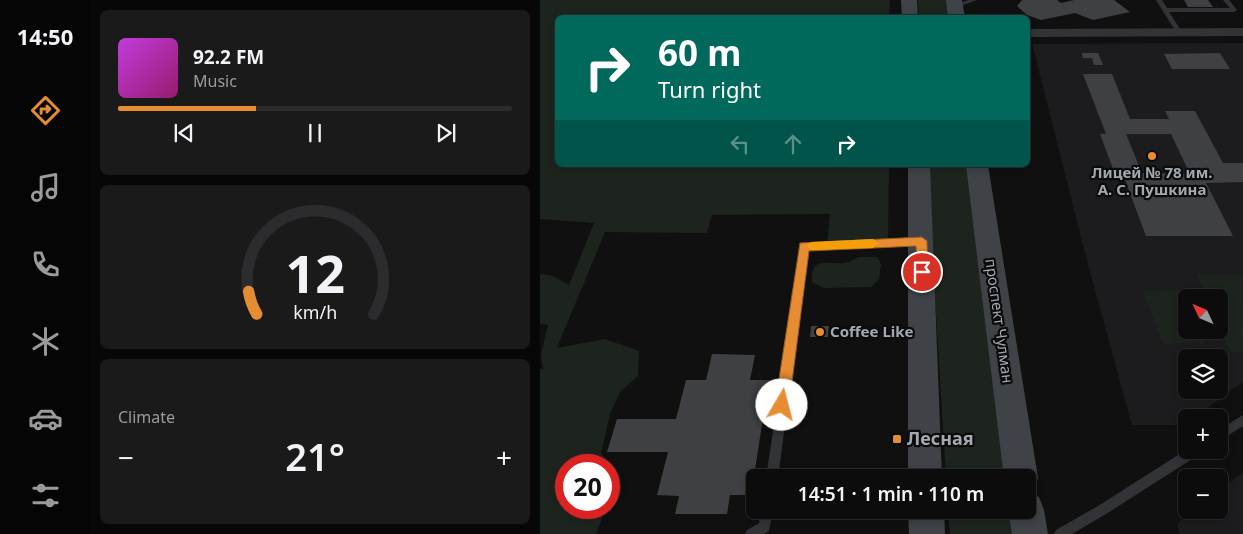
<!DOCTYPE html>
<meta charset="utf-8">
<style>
:root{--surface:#0c0c0d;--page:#1a1a1b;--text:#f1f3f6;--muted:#9a9b9d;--line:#2c2c2e;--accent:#e68c33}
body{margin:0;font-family:"Noto Sans",sans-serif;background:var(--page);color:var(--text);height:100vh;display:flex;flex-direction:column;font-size:19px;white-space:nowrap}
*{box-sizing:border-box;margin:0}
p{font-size:16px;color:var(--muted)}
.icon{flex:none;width:28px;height:28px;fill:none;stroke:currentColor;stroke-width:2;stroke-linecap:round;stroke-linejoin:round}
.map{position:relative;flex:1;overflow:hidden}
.side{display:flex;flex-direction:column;gap:10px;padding:10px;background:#070707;width:450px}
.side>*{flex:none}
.top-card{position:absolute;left:15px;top:15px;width:475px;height:152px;border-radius:8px;box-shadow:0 2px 8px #0003,0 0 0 1px var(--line);background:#00695c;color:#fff;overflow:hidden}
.needle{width:32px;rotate:314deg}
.fabs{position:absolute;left:638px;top:289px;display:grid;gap:10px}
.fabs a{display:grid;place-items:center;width:50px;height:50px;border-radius:8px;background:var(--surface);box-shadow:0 2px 8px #0003,0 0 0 1px var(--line);font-size:25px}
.speed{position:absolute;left:15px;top:454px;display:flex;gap:10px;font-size:25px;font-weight:700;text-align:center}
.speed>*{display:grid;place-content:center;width:65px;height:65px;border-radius:50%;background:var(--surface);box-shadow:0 2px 8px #0003,0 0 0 1px var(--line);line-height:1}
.speed .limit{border:8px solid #d22;background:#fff;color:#111}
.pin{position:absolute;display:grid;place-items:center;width:42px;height:42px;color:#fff;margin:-21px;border:2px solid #fff;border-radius:50%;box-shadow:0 1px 5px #0007}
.me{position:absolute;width:55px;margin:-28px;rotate:8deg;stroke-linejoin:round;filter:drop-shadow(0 0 4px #0008)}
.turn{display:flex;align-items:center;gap:18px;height:105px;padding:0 20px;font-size:22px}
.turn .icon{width:65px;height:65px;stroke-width:2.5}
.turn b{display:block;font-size:35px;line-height:42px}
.lanes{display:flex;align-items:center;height:48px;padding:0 20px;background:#0003;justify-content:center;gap:25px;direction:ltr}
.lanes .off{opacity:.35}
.big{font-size:38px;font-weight:600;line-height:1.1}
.side .card{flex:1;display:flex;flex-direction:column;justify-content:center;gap:8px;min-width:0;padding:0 18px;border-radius:8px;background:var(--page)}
.side .dial{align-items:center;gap:0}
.dial svg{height:130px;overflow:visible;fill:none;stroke:var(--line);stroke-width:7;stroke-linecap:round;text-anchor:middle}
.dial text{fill:var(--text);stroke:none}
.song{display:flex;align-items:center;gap:15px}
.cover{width:60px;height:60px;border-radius:8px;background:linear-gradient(135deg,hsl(290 70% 55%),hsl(320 70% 35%))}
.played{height:5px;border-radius:2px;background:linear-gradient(90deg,var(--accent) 35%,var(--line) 35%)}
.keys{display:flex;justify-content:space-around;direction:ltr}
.heat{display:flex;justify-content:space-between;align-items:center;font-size:28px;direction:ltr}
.trip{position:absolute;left:206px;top:469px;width:290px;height:50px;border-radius:8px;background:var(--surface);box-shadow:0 2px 8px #0003,0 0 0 1px var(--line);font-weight:600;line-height:50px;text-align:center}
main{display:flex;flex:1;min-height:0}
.menu{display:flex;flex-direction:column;width:90px;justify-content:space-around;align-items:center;background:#050505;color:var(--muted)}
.menu .icon{width:35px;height:35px}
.menu .on{color:var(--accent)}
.menu b{font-size:22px;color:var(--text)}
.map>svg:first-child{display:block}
</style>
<main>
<nav class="menu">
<b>14:50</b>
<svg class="icon on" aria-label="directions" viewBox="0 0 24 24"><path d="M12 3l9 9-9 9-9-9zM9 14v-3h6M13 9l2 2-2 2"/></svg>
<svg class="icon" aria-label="music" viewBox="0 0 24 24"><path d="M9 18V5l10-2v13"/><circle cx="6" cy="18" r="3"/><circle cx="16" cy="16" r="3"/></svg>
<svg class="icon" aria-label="phone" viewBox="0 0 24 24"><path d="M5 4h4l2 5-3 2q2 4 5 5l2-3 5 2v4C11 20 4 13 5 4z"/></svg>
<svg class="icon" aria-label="climate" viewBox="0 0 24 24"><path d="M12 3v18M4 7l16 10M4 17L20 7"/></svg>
<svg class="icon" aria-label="car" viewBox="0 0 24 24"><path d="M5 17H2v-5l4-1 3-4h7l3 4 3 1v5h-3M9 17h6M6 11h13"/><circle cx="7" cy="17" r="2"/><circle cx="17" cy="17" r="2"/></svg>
<svg class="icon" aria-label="filters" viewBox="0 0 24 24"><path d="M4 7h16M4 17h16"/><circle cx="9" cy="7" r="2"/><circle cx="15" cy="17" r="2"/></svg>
</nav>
<section class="side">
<div class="card">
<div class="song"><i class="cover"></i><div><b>92.2 FM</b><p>Music</p></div></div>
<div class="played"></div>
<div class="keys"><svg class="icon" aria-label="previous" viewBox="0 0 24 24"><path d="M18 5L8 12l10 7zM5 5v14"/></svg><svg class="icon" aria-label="pause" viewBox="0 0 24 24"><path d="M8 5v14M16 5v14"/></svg><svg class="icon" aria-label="next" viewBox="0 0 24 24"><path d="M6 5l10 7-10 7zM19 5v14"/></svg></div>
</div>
<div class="card dial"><svg viewBox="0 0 100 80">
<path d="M14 69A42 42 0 1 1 86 69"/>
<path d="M14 69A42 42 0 0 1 9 55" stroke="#e68c33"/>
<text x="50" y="56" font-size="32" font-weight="700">12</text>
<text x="50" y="72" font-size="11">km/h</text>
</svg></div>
<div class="card"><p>Climate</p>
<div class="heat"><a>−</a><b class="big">21°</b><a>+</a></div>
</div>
</section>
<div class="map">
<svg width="703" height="534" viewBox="0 0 703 534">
<rect width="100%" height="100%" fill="#101011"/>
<g fill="#1c1c1e" fill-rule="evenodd">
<path d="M703,43V382L655,417L646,418V424L644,425H592L549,268L492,44ZM646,298H679V330H646ZM646,358H679V390H646Z"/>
<path d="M703,472V534H640L637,524L655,510H679V491Z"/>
</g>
<g fill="#1d241d">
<path d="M0,0H350L349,17L18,18V165H349L348,243L287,245L290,214L172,215L167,233L65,232L17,348L65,339L99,351L98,376L80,392L70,414L61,453L80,475L69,502V465H26V508H66L56,534H0V369H3L1,354L8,325L0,324V274L13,276L29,285L54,223L0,219Z"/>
<path d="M378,0H407L409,17H379Z"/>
<path d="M387,165H427L468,477H406Z"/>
<path d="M319,257H337L341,264L339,279L331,287L284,288L272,282C271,255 287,265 304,263C309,263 314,259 319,257Z"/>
<path d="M657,275H702L703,352H690L679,325V298L667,297Z"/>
<path d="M641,290L646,302V330H659L664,343L623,344L603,291Z"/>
<path d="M408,510H472L475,534H410Z"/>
</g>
<g fill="#3f4044" fill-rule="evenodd">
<path d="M482,0H517L521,3L534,0H574L590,12L553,20L535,13L501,20L487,15L477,6Z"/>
<path d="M644,0H668L673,7H648Z"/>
<path d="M542,53H558L563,65H554L552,58H543Z"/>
<path d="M680,53L690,69H632L624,54Z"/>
<path d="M543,74H572L590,119H629L625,111H655L683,163H703V182L666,183L693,236H606L584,177H576L560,134H566ZM586,134H631L650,174L602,173Z"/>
<path d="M271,326H289L288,337H270Z"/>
<path d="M172,354L215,355L210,380H229L211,495H190L187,514H135L139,496L117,495L128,452H67L77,419H136L146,380H166Z"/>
</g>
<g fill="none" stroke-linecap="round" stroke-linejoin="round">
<g fill="#313336" fill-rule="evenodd">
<path d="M428,0H437L415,8L412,6Z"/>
<path d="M616,0H622L627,8H690L683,0H689L697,10L694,12H629L642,32L639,34L636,32Z"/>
<path d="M379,238L383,241L379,244L268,249L238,478H226L261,244Z"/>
<path d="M703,415V426L679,441V430Z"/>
<path d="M646,450H662L660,454L566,514L532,534H514L516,530L558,506Z"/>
<path d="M221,510H233L229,531L224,534H205L207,530L219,523Z"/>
</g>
<path fill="#313336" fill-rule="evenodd" d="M703,28V36L488,37V29Z"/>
<g fill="#3f4246" fill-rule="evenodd">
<path d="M361,0H377L378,18H362Z"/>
<path d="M406,0H422L425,18H408Z"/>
<path d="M368,165H390L402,478H368Z"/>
<path d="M426,165H448L498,478L493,490L488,492V478H464Z"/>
<path d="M488,493L499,497L504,510L508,534H472L468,510H488Z"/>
<path d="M368,510H404L405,534H369Z"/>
</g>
</g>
<path fill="#e68c33" stroke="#965b21" d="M382,237L387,241L388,272L387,275H378L377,272L376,246L269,251L249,405L247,410L242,412L237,410L235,405L260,243Z"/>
<path fill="#f59e0b" d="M333,239L339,243L333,248L271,250L266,246L271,242Z"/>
<g fill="#e68c33" stroke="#0b0b0c" stroke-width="2">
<circle cx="612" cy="156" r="5"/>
<circle cx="280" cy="332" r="5"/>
<rect x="352" y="434" width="10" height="10" rx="2.5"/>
</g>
<g text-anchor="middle" stroke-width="4.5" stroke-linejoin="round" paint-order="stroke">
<g font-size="15" font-weight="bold" fill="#a2a9b1" stroke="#0b0b0c">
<text x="612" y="178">Лицей № 78 им.<tspan x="612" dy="17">А. С. Пушкина</tspan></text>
<text x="290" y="337" text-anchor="start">Coffee Like</text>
</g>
<g font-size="15" fill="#a2a9b1" stroke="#0b0b0c">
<text transform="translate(459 321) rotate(82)" y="5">проспект Чулман</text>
</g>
<g font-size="18" font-weight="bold" fill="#a2a9b1" stroke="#0b0b0c" text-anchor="start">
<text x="367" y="445">Лесная</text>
</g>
</g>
</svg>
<div class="fabs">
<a><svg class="needle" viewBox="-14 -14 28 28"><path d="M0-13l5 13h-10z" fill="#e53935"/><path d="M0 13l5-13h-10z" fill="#9a9b9d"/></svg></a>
<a><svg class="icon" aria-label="layers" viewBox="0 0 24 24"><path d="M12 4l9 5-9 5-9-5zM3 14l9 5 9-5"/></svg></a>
<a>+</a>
<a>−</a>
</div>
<div class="speed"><div class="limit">20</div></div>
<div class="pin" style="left:382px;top:272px;background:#d93025"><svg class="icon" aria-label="arrive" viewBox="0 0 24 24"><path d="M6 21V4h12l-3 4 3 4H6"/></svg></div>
<svg class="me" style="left:242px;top:405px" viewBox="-20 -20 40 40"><circle r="19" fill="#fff"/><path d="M0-13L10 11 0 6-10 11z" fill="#e68c33"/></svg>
<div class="trip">14:51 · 1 min · 110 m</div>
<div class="top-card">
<div class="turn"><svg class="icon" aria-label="right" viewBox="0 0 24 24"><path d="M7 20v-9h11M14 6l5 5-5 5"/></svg><div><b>60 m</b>Turn right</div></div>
<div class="lanes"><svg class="icon off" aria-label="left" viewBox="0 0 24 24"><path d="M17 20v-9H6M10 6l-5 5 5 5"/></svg><svg class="icon off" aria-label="ahead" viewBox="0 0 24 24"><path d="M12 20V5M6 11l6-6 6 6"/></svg><svg class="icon" aria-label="right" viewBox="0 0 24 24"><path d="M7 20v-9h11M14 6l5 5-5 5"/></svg></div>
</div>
</div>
</main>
